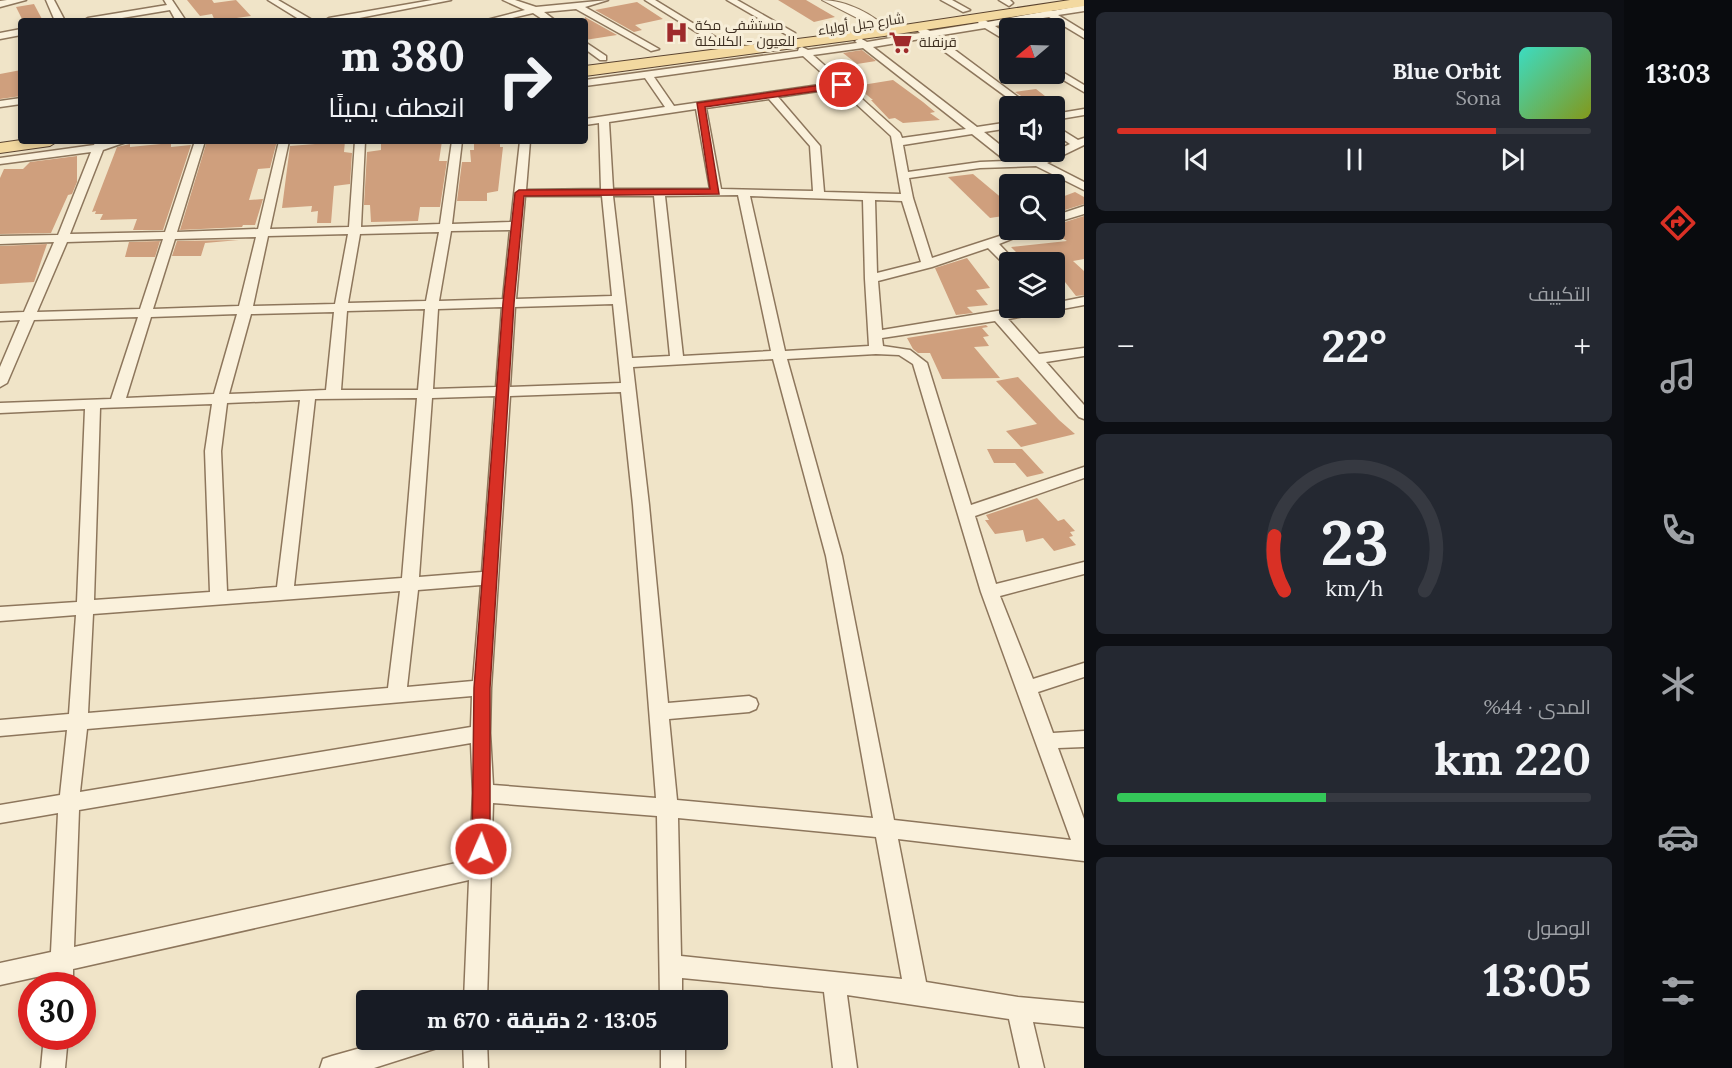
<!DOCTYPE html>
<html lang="ar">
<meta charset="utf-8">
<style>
:root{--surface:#171b24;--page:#242831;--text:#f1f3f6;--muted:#9ea1a6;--line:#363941;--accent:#d93025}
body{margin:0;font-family:Lora,Cairo,serif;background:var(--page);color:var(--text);direction:rtl;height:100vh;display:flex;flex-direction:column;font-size:22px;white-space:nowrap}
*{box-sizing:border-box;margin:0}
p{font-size:20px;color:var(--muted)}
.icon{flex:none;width:33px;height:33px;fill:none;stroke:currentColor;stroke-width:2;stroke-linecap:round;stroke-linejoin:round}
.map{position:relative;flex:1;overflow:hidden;direction:ltr}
.details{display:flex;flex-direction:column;gap:12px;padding:12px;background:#0d0f14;width:540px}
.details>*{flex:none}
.guide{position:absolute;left:18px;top:18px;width:570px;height:126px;border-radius:6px;box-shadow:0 3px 9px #0003;direction:rtl;background:#171b24;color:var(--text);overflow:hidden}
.needle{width:39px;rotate:251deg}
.tools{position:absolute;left:999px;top:18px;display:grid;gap:12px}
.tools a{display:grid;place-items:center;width:66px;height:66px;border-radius:6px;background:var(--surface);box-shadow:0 3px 9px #0003;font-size:30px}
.speed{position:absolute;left:18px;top:972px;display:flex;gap:12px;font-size:30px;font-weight:700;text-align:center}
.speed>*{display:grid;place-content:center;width:78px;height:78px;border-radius:50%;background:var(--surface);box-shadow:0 3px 9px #0003;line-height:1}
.speed .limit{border:9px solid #d22;background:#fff;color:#111}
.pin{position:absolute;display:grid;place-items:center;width:51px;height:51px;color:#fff;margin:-26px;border:3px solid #fff;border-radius:50%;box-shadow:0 2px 6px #0007}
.me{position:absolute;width:66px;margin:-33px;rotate:2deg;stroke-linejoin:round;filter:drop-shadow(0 0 4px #0008)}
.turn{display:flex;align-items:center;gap:21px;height:126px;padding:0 24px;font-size:27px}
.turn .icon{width:78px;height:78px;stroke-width:2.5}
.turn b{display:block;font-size:42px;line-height:51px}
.big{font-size:45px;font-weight:800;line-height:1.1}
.details .card{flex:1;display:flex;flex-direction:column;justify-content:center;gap:9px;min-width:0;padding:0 21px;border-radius:9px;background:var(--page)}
.details .dial{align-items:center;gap:0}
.dial svg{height:156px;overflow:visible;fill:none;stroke:var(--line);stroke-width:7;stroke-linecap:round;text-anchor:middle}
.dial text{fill:var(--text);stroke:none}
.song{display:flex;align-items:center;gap:18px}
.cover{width:72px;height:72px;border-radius:9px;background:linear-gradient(135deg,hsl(170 70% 55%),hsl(70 70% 35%))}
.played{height:6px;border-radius:3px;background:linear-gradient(90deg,var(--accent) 80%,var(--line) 80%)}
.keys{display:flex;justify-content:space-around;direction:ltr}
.heat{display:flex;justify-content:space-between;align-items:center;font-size:33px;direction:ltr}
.charge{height:9px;border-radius:4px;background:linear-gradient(90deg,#34c759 44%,var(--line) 0)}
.trip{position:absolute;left:356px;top:990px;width:372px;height:60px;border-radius:6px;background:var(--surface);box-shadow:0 3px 9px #0003;font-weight:800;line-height:60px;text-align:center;direction:rtl}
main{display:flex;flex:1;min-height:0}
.tab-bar{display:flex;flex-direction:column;width:108px;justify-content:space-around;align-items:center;background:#090b0e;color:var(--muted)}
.tab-bar .icon{width:42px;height:42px}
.tab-bar .current{color:var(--accent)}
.tab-bar b{font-size:27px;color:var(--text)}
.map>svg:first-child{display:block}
</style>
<main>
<nav class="tab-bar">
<b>13:03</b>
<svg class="icon current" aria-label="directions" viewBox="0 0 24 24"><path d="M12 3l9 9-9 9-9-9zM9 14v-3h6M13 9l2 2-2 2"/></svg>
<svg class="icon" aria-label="music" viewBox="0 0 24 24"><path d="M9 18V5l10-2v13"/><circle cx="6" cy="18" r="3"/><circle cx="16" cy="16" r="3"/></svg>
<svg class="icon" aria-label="phone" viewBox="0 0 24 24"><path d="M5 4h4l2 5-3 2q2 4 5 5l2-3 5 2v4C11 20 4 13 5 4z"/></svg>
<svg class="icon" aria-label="climate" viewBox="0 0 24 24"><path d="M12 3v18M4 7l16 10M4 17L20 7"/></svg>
<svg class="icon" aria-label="car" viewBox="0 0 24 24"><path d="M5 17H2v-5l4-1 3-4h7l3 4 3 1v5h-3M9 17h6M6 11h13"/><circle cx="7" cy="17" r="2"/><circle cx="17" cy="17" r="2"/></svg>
<svg class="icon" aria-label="filters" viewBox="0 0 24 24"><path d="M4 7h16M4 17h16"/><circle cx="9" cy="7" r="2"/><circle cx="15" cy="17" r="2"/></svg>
</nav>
<section class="details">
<div class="card">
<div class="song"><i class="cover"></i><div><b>Blue Orbit</b><p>Sona</p></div></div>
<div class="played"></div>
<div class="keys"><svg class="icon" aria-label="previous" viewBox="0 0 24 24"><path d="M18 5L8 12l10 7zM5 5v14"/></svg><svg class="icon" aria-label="pause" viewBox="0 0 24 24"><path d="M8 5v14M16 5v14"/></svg><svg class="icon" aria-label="next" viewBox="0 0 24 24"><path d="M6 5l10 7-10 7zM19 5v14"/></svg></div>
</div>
<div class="card"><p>التكييف</p>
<div class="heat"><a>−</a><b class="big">22°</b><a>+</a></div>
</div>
<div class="card dial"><svg viewBox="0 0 100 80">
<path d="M14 69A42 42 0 1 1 86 69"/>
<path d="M14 69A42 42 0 0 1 9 41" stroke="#d93025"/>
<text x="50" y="56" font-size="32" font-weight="700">23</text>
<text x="50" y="72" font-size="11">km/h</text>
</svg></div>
<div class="card"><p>المدى · 44%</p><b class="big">220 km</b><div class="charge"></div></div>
<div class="card"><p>الوصول</p><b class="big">13:05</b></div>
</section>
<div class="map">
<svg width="1084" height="1068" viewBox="0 0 1084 1068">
<rect width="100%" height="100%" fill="#f0e4c8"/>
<g fill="#cf9f7d">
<path d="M187,0H212L214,3L236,0L251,16L215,21L212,14L200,16Z"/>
<path d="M778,0H806L835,17L814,22Z"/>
<path d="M637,2L663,19L635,25L642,30L634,32L595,10Z"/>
<path d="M34,4L43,21H23L16,7Z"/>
<path d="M585,17L617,35L585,40Z"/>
<path d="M862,50L876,61L857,64L843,53Z"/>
<path d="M21,70V96L0,99V74Z"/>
<path d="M893,80L923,102L935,112L930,113L940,120L903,123L895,118L889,119L871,100H873L856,86Z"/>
<path d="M1036,89L1063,110L1054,112V106H1037L1015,92Z"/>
<path d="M207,141H277L270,168L258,169L249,200L263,199L255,225H243L242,227L180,230Z"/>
<path d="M315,141H345L344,152L352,153L350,184L334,186L331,223H317L318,211L311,212L312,206L282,208L290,146L315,144Z"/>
<path d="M442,141L439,161H447L440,207H420L418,221L371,222L370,205H364L367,152L381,150V142Z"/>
<path d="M479,141H500V147H503L498,191L487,193V201H457L462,162H471L470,150H474V144H479Z"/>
<path d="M171,143V147L191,145L163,230H133L137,219L100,220L103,214H95L96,211L92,212L117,147L130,144V147Z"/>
<path d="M77,156V182L72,194L68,195L51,233L0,234V178L4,169H23L30,162Z"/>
<path d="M973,174L1010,205V215L990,218L948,177Z"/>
<path d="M1075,192L1084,197V204L1065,210L1054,202V200Z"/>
<path d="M1084,216V259L1073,261L1084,271V295L1076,296L1054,268V262H1026L1011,247L1067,241L1049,230L1065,225L1062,223Z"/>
<path d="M239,240L205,243L201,256H172L177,241Z"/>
<path d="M160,241L155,257H125L129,242Z"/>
<path d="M47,244L34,282L0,284V246Z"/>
<path d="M967,258L990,288L976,290L988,305L967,307L973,313L956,315L935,268Z"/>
<path d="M986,325L988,327L982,328L989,336L983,337L989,346L974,347L1000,378L942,379L930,353H918L913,349L907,338Z"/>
<path d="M1018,377L1059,420L1075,434L1021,447L1006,431L1037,424L996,381Z"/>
<path d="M987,449H1022L1044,473L1027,477L1015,463H994Z"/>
<path d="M1037,498L1058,521L1064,519L1075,531L1070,532L1073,536L1069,537L1076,545L1054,551L1043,538L1026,542L1023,530L995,534L985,520H989L986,515Z"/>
</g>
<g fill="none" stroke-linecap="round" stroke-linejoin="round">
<defs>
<g id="minor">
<path d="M7,0H26L0,7V1Z"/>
<path d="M46,0H54L65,21H55Z"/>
<path d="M164,0H172L186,21H176L170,10L104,21H83L88,18L167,5Z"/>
<path d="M268,0H278L314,21H302Z"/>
<path d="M432,0H451L344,21H324L329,18Z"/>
<path d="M503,0H515L536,7L608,0L585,7L659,49L651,51L576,9L544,12L556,21H545L533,13L500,21H483L525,10Z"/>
<path d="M645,0H655L722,41L714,43Z"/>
<path d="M727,0H737L795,33L787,35Z"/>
<path d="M941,0H952L970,10L963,12Z"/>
<path d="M999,0H1010L1013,3L1009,6Z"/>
<path d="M1084,5V11L1058,15L1084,31V38L1049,17L995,26L1010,36V43L985,28L936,36L1030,106H1019L926,38L873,47L977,127L1010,122V128L984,132L1019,160H1036L1070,144L1054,133V125L1078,140L1084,138V145L1047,163L1084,182V190L1036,166L980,168L909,178L913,198L932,258L1018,230H1034L999,244L1016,262H1010V267L1006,266L988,248L932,267L878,281L882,330L997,311L1054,308V303L1084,297V305L1008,319L1039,354L1084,348V356L1046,362L1084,405V419L1079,417L995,321L882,338L883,346L910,350L927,363L971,505L1084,467V478L975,516L996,584L1084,562V574L1000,596L1033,679L1084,663V677L1038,692L1053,733L1084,731V747L1058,748L1084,819V861L898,839L926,982L1018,997L1084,1003V1027L1033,1022L1044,1068H1020L1009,1019L847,995L857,1068H833L824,992L682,978V1000H660L657,816L493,803L487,1000H464L469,880L73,969V986H49L50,974L0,985V963L51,952L58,813L0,823V805L60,795L67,730L0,736V720L69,714L76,615L0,621V607L77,602L85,409L0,413V403L111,399L138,317L34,320L7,383L0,387V367L20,320L0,321V313L24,312L54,242L0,244V236L58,235L91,152L0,164V158L94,145L96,141H129L103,150L70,234L165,232L195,141H205L177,232L258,229L279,141H289L270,229L349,227L355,141H365L361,227L440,224L452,141H462L452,224L511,222L520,141H530L526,190L601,189L599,123L585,125V119L665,107L645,78L585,86V80L798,51L799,48L802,47L808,50L857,43L855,41L860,38L867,42L920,33L917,30L922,27L930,31L979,23L975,20L980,17L988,22L1042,12L1040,10L1044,7L1052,11ZM863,48L966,129L902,138L900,133L813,55ZM803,56L833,83L674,106L654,77ZM839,88L891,136L901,194L824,192L820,146L778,97ZM769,99L810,146L813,191L721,189L706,108ZM696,109L710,189H613L609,122ZM972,134L1006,161L980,162L908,172L903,145ZM738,195L771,351L683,356L665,196ZM525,196H602L612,296L516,299ZM613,196H654L670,356L632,358ZM750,196L863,200L865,279L869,346L785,351ZM875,200L902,201L921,262L877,273ZM510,230L503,299L439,301L451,231ZM439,232L426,301L348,303L360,234ZM348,234L335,304L253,306L268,236ZM256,237L239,306L153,309L175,239ZM163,239L140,309L37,312L67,242ZM613,304L621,383L510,387L515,307ZM502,307L496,387L433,389L438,309ZM425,309L418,390H341L347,311ZM334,312L326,390L229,394L251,314ZM237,314L214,394L126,398L151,317ZM876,354L899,355L913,364L981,592L1071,840L894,820L842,556L787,359ZM773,359L826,556L873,818L677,800L669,719L749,712L756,709L758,704L756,699L749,696L668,703L649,505L633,367ZM621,392L633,505L656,798L493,785L490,733L491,688L510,396ZM495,396L482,572L419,577L432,398ZM417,398L402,578L294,586L315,399ZM300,400L277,587L227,591L221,451L227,403ZM212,404L205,451L210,592L94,600L100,408ZM481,585L473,681L407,687L418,590ZM400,591L388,688L88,713L93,614ZM472,696L471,727L80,792L87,729ZM471,743L473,793L470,860L74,947L79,810ZM678,818L876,837L902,979L681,956Z"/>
<path d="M21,29V35L0,39V33Z"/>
<path d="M585,42L606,56V60H600L585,49Z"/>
<path d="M1054,67L1084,85V92L1053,74Z"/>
<path d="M21,98V104L0,107V101Z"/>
<path d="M1084,109V115L1054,120V114Z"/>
<path d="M1084,206V214L1054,223V216Z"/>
<path d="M44,1036H68L65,1068H41Z"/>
<path d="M389,1040H441L437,1048L374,1068H320L323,1059L332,1056Z"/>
<path d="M463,1040H487L488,1068H464Z"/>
<rect x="661" y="1040" width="24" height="28"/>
</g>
<path id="tertiary" d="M822,0C845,0 875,14 890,32L884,36L869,24Z"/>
<g id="primary">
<path d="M1070,0H1084V6L884,36L585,76V66L884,28Z"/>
<path d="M21,140V141H58L50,146L0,153V143Z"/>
</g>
</defs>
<use href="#minor" stroke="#8d765c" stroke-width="3"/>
<use href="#tertiary" stroke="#8d765c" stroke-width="2"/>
<use href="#primary" stroke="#5b4430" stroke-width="2"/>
<use href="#minor" fill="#faf1dc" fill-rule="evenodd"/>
<use href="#tertiary" fill="#faf1dc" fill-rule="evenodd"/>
<use href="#primary" fill="#f3d9a0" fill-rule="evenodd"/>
</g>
<path fill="#d93025" stroke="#8d1f18" stroke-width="1.5" d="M842,82L845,83V87L705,107L719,194L524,196L514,303L490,688V849L487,855L481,857L475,855L472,849L474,688L503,303L515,193L519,190L710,189L697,103Z"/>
<defs>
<symbol id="hospital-bare" viewBox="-9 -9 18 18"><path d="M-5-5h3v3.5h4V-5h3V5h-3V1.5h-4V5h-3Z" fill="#9e2a2b" stroke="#f7eed8" stroke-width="2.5" paint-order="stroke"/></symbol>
<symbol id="supermarket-bare" viewBox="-9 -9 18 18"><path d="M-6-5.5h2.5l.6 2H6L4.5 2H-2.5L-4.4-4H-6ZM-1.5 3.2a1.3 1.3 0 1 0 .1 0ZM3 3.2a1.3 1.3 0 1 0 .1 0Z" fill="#9e2a2b" stroke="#f7eed8" stroke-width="2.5" paint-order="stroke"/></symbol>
</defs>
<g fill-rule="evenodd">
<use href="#hospital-bare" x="660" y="16" width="33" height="33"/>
<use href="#supermarket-bare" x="884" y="26" width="33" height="33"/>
</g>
<g text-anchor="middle" stroke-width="6" stroke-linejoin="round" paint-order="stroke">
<g font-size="14" fill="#3d2e20" stroke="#f7eed8">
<text transform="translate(861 24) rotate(-8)" y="5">شارع جبل أولياء</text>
</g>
<g font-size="14" fill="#3d2e20" stroke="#f7eed8" text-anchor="start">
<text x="695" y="30">مستشفى مكة<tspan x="695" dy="16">للعيون - الكلاكلة</tspan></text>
<text x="919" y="47">قرنفلة</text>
</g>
</g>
</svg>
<div class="tools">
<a><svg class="needle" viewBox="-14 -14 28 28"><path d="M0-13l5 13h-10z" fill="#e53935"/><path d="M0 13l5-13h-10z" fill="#9ea1a6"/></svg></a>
<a><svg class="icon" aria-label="sound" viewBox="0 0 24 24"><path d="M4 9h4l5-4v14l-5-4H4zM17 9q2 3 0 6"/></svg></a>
<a><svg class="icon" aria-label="search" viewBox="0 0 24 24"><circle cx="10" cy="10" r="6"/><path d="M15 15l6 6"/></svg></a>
<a><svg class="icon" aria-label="layers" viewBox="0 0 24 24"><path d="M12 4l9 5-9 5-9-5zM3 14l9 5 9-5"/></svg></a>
</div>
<div class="speed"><div class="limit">30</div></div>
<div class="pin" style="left:842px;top:85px;background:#d93025"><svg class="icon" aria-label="arrive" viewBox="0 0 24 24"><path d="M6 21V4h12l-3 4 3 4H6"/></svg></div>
<svg class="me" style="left:481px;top:849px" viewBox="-20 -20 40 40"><circle r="17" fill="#d93025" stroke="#fff" stroke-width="3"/><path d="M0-11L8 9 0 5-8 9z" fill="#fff"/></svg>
<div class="trip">13:05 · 2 دقيقة · 670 m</div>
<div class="guide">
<div class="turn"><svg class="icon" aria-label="right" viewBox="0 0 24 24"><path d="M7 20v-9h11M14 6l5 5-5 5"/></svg><div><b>380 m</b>انعطف يمينًا</div></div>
</div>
</div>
</main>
